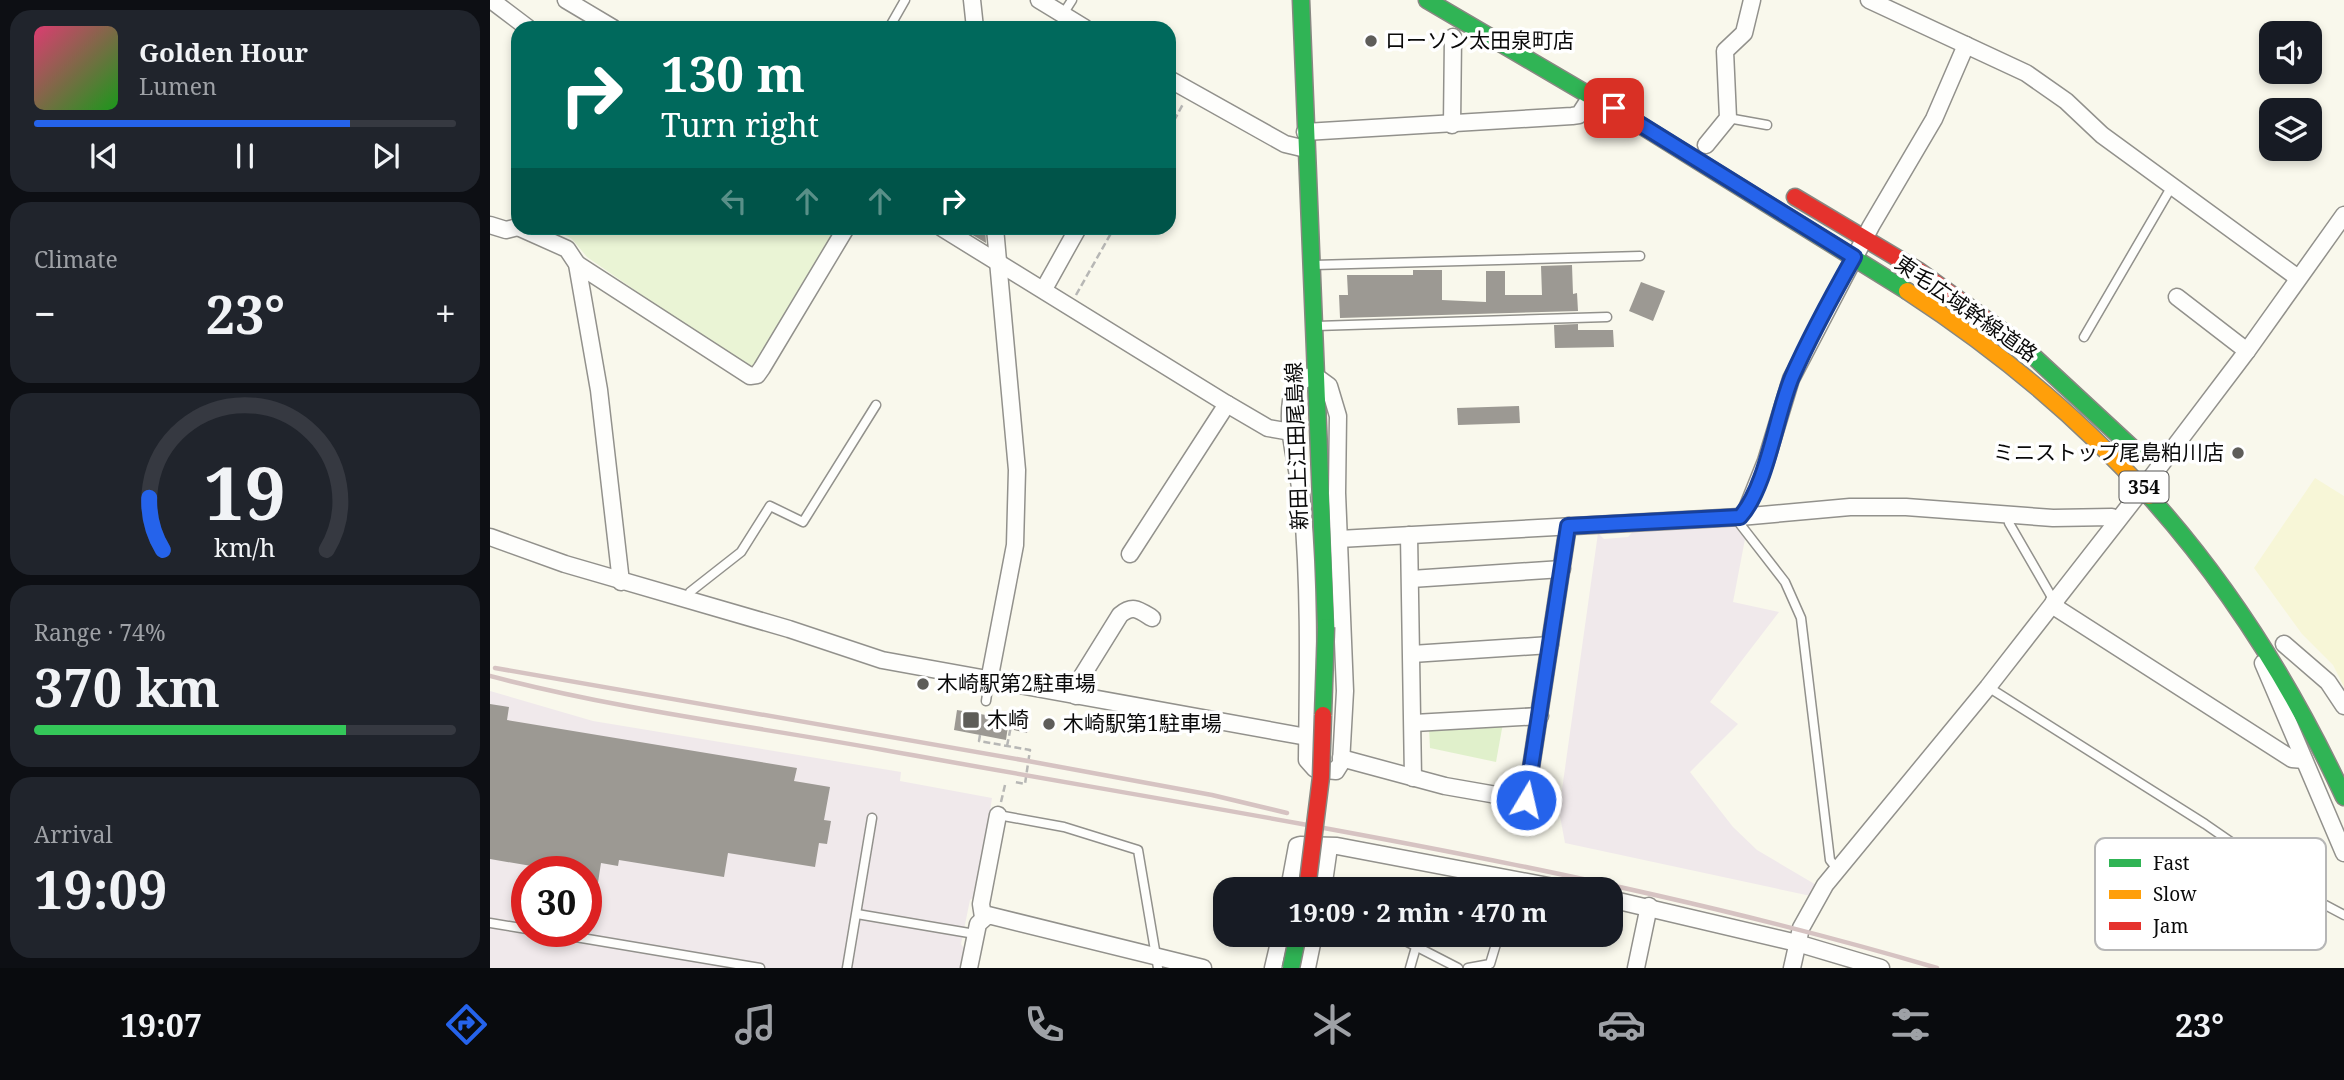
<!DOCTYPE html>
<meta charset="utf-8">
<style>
:root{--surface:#171b24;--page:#20242c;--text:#f1f3f6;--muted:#9ea1a6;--line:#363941;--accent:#2563eb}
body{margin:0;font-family:"Noto Serif","Noto Sans JP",serif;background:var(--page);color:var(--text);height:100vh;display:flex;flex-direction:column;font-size:26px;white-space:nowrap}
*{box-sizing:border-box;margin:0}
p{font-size:23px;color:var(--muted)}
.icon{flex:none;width:38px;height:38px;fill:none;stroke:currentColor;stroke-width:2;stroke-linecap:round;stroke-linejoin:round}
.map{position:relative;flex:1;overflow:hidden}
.side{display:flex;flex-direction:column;gap:10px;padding:10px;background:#0d0f14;width:490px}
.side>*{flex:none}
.top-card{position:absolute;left:21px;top:21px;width:665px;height:214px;border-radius:21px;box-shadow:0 4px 10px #0003;background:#00695c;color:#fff;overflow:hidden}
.controls{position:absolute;left:1769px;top:21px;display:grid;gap:14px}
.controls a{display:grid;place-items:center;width:63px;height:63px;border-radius:14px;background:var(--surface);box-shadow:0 4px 10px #0003;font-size:35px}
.speed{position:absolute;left:21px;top:856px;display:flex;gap:14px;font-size:35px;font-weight:700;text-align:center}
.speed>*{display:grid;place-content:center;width:91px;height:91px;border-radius:50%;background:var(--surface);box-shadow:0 4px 10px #0003;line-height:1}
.speed .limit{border:10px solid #d22;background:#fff;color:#111}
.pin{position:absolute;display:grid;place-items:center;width:60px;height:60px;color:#fff;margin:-30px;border-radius:14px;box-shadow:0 4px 10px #0006}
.me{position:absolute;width:77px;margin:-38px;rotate:9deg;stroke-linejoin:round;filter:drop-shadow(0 0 5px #0008)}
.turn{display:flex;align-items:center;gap:24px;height:147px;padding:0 35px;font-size:32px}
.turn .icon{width:91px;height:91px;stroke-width:2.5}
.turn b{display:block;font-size:49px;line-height:60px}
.lanes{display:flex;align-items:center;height:66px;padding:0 35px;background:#0003;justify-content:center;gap:35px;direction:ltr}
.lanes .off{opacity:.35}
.big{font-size:52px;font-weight:700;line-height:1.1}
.side .tile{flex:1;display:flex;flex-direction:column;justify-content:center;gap:10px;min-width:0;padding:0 24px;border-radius:21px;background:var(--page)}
.side .dial{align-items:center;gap:0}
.dial svg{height:182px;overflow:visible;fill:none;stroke:var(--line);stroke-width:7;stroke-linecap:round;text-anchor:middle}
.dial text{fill:var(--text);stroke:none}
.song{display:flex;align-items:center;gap:21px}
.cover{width:84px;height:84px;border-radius:10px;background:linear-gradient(135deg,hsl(340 70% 55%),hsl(120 70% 35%))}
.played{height:7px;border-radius:4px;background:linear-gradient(90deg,var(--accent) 75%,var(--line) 75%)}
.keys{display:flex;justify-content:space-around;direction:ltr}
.heat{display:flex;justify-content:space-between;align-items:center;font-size:38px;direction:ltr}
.charge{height:10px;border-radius:5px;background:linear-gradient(90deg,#34c759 74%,var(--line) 0)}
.trip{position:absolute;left:723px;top:877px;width:410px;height:70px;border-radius:21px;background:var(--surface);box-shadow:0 4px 10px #0003;font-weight:700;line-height:70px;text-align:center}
.tabs{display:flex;height:112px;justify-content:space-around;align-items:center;background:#090b0e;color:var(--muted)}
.tabs .icon{width:49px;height:49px}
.tabs .current{color:var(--accent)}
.tabs b{font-size:32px;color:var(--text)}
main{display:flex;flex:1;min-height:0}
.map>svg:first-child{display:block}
</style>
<main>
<section class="side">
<div class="tile">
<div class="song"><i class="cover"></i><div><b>Golden Hour</b><p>Lumen</p></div></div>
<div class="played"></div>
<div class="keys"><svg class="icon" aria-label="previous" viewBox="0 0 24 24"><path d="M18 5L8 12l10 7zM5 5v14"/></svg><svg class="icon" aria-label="pause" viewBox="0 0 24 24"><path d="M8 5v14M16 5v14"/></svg><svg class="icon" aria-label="next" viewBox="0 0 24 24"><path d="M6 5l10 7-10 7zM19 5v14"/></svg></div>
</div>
<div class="tile"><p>Climate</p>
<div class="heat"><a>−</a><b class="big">23°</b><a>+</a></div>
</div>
<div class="tile dial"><svg viewBox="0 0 100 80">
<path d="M14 69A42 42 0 1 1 86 69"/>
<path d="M14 69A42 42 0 0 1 8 46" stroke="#2563eb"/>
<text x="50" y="56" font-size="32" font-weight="700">19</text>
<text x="50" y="72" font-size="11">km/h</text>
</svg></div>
<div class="tile"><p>Range · 74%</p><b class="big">370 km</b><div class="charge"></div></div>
<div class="tile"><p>Arrival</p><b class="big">19:09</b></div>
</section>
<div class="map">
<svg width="1854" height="968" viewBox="0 0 1854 968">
<rect width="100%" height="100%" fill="#f9f8ec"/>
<g fill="#f0e9eb" fill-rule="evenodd">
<path d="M1243,524L1255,539L1243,602L1289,612L1220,702L1248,724L1200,772L1243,827L1267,850L1328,886L1321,896L1075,843L1069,811L1108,533L1114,539L1138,537L1146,528Z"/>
<path d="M0,691L103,721L411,772L410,781L502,798L487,895L480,900L471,944L477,953L475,968H0ZM37,872H96V931H37Z"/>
</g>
<path fill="#f7f6d7" d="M1825,478L1854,496V687L1843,665L1812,634L1764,568Z"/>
<path fill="#e0f0cb" d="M1013,723L1006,762L940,748L939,728Z"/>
<path fill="#eaf4d5" d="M63,228H350L266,365L256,367L97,257L82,239Z"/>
<g fill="#9c9993">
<path d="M471,228H495L496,243Z"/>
<path d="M1082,265L1083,294L1087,293L1088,311L850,318L849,295H858L857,275H923V270H952V300L996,302V271H1015V295H1052L1051,266Z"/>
<path d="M1151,282L1175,291L1163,321L1139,311Z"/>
<path d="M1088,324V330H1123L1124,347L1065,348L1064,325Z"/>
<path d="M1029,406L1030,423L968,425L967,408Z"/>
<path d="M0,704L19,707L17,720L307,768L304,781L340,787L334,820L341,821L337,844L329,843L325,867L238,853L234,877L129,860L128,866L111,863L103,915L96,914V872H77L0,859Z"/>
<path d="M467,710L519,719L516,740L464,730Z"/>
<path d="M527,714L540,716L537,733L524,730Z"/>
</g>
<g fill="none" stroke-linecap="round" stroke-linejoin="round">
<defs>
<g id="lane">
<path d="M573,14L582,0"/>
<path d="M399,28L415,0"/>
<path d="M1238,118L1277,125"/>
<path d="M824,265L1150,256"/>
<path d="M826,326L1117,317"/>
<path d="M1594,337L1682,186"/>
<path d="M1517,514L1519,523L1564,601"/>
<path d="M1250,517V524L1295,582L1311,618L1340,860L1348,870"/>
<path d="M196,600L200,592L251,552L280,506L313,522L386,405"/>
<path d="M1498,687L1715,824L1822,898L1854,915"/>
<path d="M496,701L499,681"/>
<path d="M508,815L574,827L648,850L668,968"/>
<path d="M367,914L485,934"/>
<path d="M0,923L37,929"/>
<path d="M50,931L270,968"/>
<path d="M902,934L968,968"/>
<path d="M357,968L382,818"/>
<path d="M920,968L926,947"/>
<path d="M978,968L1000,964L1009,934"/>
</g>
<g id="street">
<path d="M1,0L38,28"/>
<path d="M76,0L123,28"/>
<path d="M482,0L485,28"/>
<path d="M549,0L595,28"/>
<path d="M1379,0L1536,73L1576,101L1612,135L1808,278"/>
<path d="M679,79L795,144L816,149"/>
<path d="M962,125L963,37"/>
<path d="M815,132L1082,116L1089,115L1102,95"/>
<path d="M1216,145L1238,118L1235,51L1254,33L1262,0"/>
<path d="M0,225L16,230L28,227"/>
<path d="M30,228L77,249L87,264L109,390L131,582"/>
<path d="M452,228L737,404L778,428L801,432"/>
<path d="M87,264L260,376L267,375L272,368L356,228"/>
<path d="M554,289L588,228"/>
<path d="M1687,297L1757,351"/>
<path d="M824,375L839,386L848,416L847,493L855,691L851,763L846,771L825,769L817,760C818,675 820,588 812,502C809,469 796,434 801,401C804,387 811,379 824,375Z"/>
<path d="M1250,517L1256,511L1276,461L1301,379L1381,226L1444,119L1476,45"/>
<path d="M919,535L923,778"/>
<path d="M0,537L75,564L299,629L392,660L817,737"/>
<path d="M849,539L1250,517L1360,507H1416L1563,518L1622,517L1627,521"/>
<path d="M640,554L737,404"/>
<path d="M921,579L1072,569"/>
<path d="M1564,601L1568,609L1802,759L1814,760"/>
<path d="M1794,644L1838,682L1854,706"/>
<path d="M922,654L1060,645"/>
<path d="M1773,663L1854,853"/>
<path d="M499,681L525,545L527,470L505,228"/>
<path d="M586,696L589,681L630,615C643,604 649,610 662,618"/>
<path d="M924,723L1050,716"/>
<path d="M851,758L955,786L1059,804"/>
<path d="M1036,800L1078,526"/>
<path d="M799,889L807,846L810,845L847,846L1074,889"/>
<path d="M833,889L839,847"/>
<path d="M1120,899L1307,943L1391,968"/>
<path d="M493,917L491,904L508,815"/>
<path d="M479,968L488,924L498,915L713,968"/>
<path d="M783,968L791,934"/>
<path d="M817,968L824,934"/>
<path d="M1146,968L1159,906"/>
<path d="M1302,968L1311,928L1335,885L1498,687L1654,487L1757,351L1854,215"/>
</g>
<g id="fast">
<path d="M811,0L836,627"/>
<path d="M937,0L1155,128L1417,291"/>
<path d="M1529,343L1650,455"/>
<path d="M1659,496C1740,586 1803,687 1854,797"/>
</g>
<path id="slow" d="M1417,291C1506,349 1588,416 1659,496"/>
<path id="jam" d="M1305,197L1429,271L1529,343"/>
</defs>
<use href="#lane" stroke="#92918c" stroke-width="11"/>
<use href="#street" stroke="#92918c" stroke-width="19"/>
<use href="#fast" stroke="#888882" stroke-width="19"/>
<use href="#slow" stroke="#888882" stroke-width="19"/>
<use href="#jam" stroke="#888882" stroke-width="19"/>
<g stroke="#b7b7b5" stroke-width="2.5" stroke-dasharray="7 3.5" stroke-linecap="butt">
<path d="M679,130L693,104"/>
<path d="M586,295L624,228"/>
<path d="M490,735L489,741L540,750L535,784L525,782"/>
<path d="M517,746L522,721L525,722"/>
<path d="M511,802L515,785"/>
</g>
<use href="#lane" stroke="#fefefc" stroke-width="8"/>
<use href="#street" stroke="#fefefc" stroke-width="16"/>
<use href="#fast" stroke="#30b455" stroke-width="16"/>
<use href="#slow" stroke="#ff9f0a" stroke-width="16"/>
<use href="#jam" stroke="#e5322d" stroke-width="16"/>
<g stroke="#d6c3c2" stroke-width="4.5">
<path d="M5,668L538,761L722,795L797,813"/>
<path d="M0,676C130,710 262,726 394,750C747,814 1102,866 1447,968"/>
</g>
<defs>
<g id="fast-bridge">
<path d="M833,715L836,627"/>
<path d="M801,968L808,934"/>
</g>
<path id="jam-bridge" d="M817,889L831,777L833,715"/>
</defs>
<use href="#fast-bridge" stroke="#888882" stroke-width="19" stroke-linecap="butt"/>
<use href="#jam-bridge" stroke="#888882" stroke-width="19" stroke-linecap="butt"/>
<use href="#fast-bridge" stroke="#30b455" stroke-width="16"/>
<use href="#jam-bridge" stroke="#e5322d" stroke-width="16"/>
</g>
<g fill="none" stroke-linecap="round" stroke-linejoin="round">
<defs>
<path id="route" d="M1036,800L1078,526L1250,517C1277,487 1286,415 1302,377C1320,336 1342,296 1364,257L1124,108"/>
</defs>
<use href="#route" stroke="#184099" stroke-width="18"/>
<use href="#route" stroke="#2563eb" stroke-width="12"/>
</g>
<g fill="#5e5d59" stroke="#fff" stroke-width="2.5">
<circle cx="881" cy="41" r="7"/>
<circle cx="1748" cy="453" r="7"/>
<circle cx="433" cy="684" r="7"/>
<rect x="472" y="711" width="18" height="18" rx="3.5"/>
<circle cx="559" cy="724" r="7"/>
</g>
<g text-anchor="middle" stroke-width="7" stroke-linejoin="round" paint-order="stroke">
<rect fill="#fff" stroke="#545454" stroke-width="2" x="1629.5" y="471.5" width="49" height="31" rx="5"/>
<g font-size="19" font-weight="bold" fill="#0a0a0a">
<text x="1654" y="494">354</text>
</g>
<g font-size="21" fill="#0a0a0a" stroke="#fff" text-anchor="start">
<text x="895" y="48">ローソン太田泉町店</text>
<text x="1734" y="460" text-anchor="end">ミニストップ尾島粕川店</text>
<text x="447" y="691">木崎駅第2駐車場</text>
<text x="497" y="727">木崎</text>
<text x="573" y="731">木崎駅第1駐車場</text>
</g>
<g font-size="21" fill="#0a0a0a" stroke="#fff">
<text transform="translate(1476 309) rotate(35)" y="7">東毛広域幹線道路</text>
<text transform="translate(807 446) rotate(-92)" y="7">新田上江田尾島線</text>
</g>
</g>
<rect x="1605" y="838" width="231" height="112" rx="10" fill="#fff" stroke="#b6b6b6" stroke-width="2"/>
<rect x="1619" y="859" width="32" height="8" fill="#30b455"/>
<rect x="1619" y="890" width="32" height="9" fill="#ff9f0a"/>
<rect x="1619" y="922" width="32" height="8" fill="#e5322d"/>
<g font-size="19" fill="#0a0a0a">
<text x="1663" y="870">Fast</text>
<text x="1663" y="901">Slow</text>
<text x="1663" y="933">Jam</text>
</g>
</svg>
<div class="controls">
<a><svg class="icon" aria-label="sound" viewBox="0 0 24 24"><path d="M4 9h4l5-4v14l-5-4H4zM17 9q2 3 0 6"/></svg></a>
<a><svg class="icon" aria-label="layers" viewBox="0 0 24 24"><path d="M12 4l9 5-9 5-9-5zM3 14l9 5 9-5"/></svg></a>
</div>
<div class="speed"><div class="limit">30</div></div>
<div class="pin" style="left:1124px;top:108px;background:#d93025"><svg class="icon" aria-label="arrive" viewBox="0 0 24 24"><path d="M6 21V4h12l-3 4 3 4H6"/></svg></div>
<svg class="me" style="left:1036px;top:800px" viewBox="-20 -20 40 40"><circle r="17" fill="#2563eb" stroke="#fff" stroke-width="3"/><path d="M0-11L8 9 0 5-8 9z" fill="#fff"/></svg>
<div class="trip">19:09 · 2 min · 470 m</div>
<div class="top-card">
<div class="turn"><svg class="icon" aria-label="right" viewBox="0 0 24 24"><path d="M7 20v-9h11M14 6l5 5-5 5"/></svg><div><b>130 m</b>Turn right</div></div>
<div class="lanes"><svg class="icon off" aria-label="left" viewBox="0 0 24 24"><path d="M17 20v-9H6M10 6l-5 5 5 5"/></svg><svg class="icon off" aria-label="ahead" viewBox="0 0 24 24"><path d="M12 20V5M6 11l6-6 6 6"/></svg><svg class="icon off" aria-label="ahead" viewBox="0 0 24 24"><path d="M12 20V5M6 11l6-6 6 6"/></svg><svg class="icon" aria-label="right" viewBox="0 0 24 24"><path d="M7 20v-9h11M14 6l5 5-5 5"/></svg></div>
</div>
</div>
</main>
<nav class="tabs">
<b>19:07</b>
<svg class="icon current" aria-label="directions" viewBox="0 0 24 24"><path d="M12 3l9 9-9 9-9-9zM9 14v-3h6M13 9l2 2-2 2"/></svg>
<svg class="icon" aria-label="music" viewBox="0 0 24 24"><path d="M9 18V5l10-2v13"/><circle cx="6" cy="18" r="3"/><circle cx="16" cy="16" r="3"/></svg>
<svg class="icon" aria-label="phone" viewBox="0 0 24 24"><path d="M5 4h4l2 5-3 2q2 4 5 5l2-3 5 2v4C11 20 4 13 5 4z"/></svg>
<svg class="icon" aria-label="climate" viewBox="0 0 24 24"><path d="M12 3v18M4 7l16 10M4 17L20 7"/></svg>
<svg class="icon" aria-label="car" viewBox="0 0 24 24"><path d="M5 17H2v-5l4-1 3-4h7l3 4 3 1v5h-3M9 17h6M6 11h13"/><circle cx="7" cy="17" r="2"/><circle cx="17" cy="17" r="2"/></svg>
<svg class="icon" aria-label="filters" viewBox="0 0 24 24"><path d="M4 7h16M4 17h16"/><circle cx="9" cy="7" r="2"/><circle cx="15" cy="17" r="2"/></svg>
<b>23°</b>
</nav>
